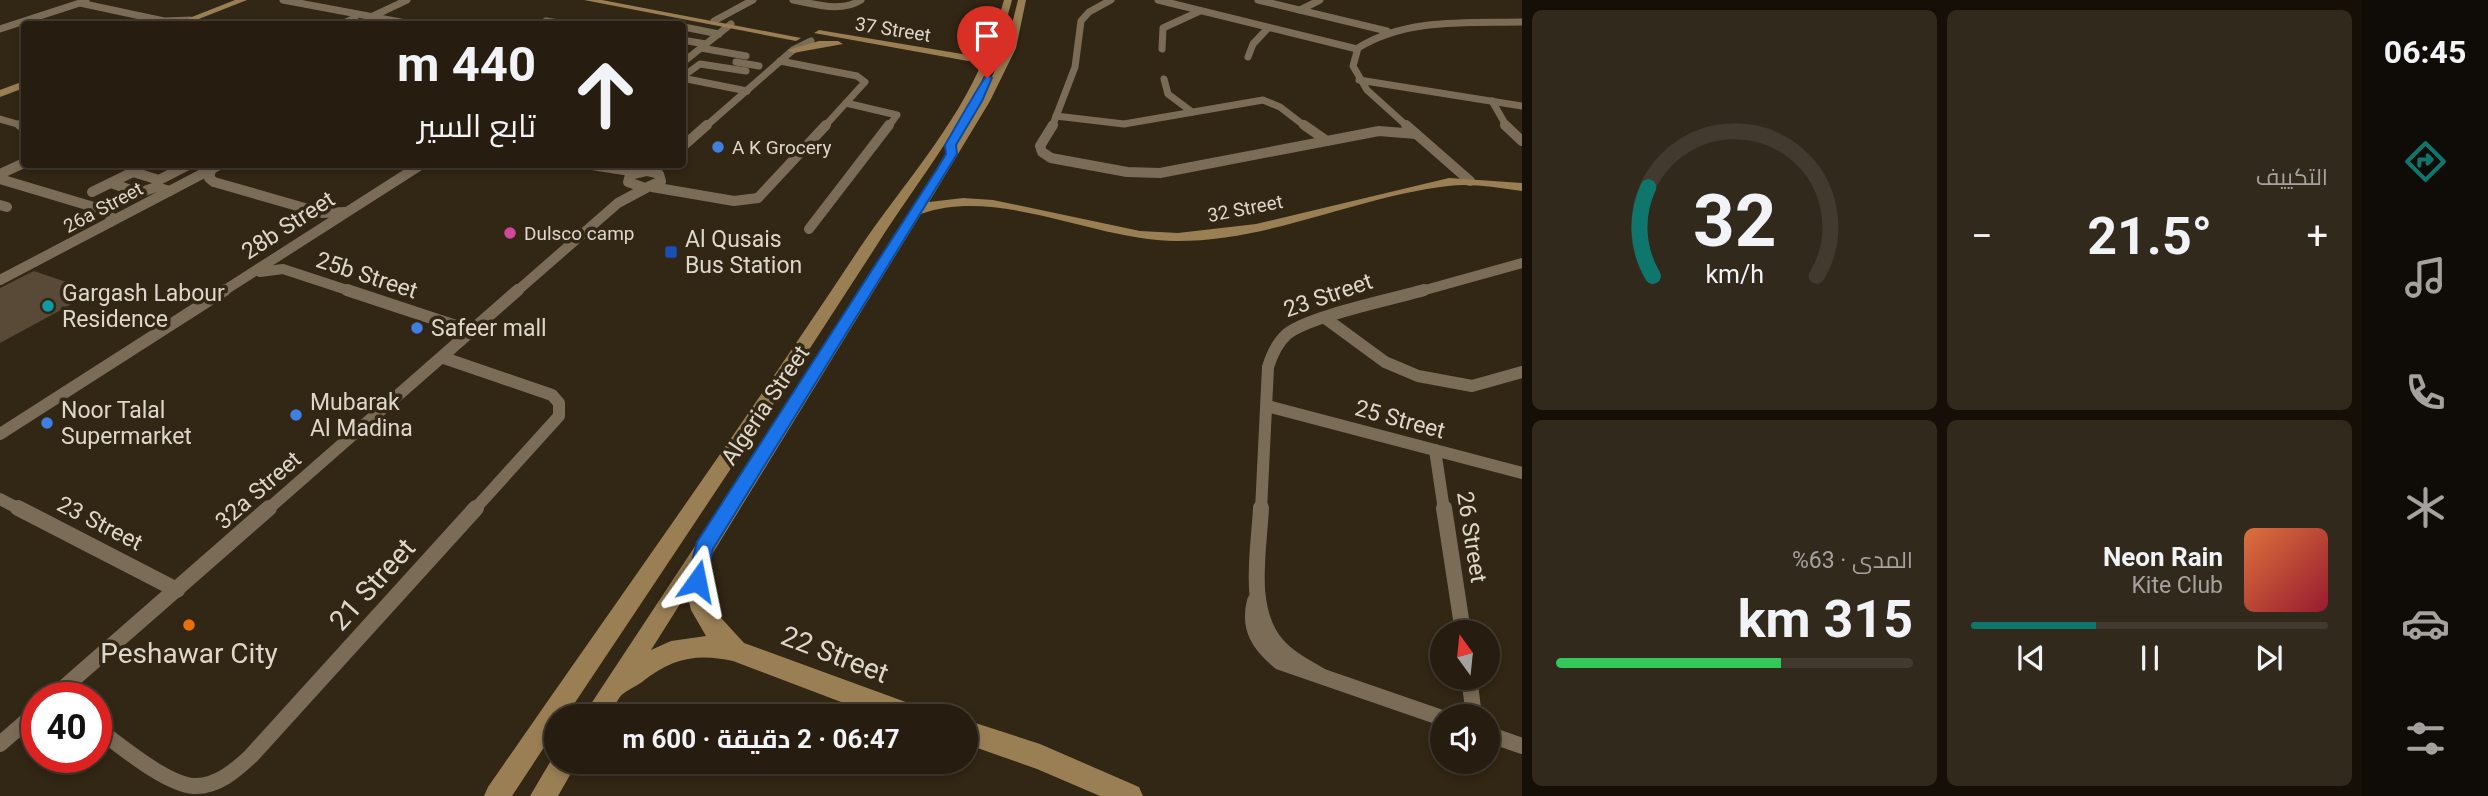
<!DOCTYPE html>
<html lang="ar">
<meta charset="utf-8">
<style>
:root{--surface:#261c0f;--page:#32291d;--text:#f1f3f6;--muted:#a4a19e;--line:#423a2f;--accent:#0f766e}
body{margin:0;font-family:Roboto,Cairo,sans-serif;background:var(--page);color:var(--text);direction:rtl;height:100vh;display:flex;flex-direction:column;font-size:26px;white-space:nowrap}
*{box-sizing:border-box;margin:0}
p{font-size:23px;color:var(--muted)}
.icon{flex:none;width:38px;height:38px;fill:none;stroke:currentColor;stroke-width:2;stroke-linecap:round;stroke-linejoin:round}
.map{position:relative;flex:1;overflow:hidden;direction:ltr}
.side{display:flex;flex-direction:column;gap:10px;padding:10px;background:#150f08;width:840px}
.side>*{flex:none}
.banner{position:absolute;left:21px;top:21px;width:665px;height:147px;border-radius:7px;box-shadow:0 4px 10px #0003,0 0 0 2px var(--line);direction:rtl;background:#261c0f;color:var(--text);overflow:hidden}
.needle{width:46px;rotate:345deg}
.tools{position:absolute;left:1430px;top:620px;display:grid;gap:14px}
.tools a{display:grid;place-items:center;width:70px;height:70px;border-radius:50%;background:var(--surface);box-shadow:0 4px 10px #0003,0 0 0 2px var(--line);font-size:35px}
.speed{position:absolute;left:21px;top:682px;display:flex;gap:14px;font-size:35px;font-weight:700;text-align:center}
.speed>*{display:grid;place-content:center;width:91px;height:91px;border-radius:50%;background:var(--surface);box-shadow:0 4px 10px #0003,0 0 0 2px var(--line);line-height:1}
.speed .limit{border:10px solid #d22;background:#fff;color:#111}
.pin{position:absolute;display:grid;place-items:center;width:60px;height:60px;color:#fff;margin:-72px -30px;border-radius:50% 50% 50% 0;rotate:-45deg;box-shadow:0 0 7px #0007}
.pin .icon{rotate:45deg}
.me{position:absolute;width:77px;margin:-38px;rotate:12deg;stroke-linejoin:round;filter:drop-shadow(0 0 5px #0008)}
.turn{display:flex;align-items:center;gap:24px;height:147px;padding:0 35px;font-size:32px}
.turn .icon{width:91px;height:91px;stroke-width:2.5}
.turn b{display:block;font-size:49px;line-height:60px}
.big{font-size:52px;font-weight:700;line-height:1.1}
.side .tile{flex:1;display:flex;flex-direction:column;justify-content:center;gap:10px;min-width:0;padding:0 24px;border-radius:10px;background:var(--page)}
.side .dial{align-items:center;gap:0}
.dial svg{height:182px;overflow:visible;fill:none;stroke:var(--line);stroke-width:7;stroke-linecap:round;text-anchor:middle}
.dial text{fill:var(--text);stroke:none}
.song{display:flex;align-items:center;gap:21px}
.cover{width:84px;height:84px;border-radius:10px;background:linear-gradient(135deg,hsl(20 70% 55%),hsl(350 70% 35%))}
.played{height:7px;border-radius:4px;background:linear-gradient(90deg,var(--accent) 35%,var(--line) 35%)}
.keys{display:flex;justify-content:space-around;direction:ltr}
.heat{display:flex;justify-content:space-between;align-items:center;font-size:38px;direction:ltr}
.charge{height:10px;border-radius:5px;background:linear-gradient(90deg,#34c759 63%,var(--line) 0)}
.side .tiles{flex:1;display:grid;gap:10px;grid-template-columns:repeat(2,1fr)}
.trip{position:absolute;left:544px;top:704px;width:434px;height:70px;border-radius:35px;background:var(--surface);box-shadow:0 4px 10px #0003,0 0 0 2px var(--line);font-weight:700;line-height:70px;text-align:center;direction:rtl}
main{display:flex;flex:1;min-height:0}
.menu{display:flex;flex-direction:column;width:126px;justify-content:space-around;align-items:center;background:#0f0b06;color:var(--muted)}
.menu .icon{width:49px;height:49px}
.menu .on{color:var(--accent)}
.menu b{font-size:32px;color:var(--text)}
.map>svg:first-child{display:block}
</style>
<main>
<nav class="menu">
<b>06:45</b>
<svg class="icon on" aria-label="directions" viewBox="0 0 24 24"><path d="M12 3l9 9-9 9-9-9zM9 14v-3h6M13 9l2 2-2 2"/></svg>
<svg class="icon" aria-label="music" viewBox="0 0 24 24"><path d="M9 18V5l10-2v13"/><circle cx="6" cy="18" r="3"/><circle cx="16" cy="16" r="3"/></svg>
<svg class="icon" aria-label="phone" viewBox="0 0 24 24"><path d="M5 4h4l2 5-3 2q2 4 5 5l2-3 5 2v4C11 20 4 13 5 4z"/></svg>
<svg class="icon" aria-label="climate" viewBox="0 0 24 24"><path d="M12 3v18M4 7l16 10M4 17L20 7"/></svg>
<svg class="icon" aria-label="car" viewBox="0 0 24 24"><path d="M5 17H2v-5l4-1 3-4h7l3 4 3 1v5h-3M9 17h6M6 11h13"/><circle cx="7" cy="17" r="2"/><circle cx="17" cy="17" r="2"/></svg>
<svg class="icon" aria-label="filters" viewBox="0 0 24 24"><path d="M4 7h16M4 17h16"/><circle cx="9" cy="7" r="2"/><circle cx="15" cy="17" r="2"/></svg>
</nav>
<section class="side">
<div class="tiles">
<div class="tile"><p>التكييف</p>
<div class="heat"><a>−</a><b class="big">21.5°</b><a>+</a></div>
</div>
<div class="tile dial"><svg viewBox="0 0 100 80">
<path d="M14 69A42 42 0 1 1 86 69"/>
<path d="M14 69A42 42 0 0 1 12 30" stroke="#0f766e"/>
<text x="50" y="56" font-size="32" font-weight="700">32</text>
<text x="50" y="72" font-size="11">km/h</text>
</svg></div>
<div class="tile">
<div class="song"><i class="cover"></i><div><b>Neon Rain</b><p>Kite Club</p></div></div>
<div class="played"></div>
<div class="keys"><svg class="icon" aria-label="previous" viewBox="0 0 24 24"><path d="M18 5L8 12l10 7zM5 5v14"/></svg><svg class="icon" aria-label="pause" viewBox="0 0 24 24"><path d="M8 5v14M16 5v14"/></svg><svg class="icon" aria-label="next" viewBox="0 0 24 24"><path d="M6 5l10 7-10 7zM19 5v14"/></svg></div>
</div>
<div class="tile"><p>المدى · 63%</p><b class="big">315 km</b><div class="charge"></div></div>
</div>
</section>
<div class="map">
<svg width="1522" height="796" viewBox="0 0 1522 796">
<rect width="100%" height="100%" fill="#322614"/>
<path fill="#594937" d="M34,271L87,289L77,295L83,298L0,343V288Z"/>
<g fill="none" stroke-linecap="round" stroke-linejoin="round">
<g stroke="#7b6c58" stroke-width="7">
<path d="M283,0L411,24"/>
<path d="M793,0C816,4 840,13 861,0"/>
<path d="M1158,0L1357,49"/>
<path d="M1258,0L1387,31"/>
<path d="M80,3L164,21L190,20"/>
<path d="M1300,10L1320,0"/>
<path d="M371,17L407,0"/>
<path d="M546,21L566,24"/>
<path d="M714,21L753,0"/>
<path d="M342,24L355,18V14"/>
<path d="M684,27L719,34"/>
<path d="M0,29L86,1"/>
<path d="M682,40L706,44"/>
<path d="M701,48L746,56"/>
<path d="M1162,49L1163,28L1200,11"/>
<path d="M1248,57L1253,44L1268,28"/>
<path d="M780,61L857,76L865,82L824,127"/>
<path d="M736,62L759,66"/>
<path d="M682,63L731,24"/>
<path d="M682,77L700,64L746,71"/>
<path d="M682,78L747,91"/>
<path d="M1164,79L1168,94L1192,112"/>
<path d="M1359,80L1522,106"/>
<path d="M1492,101L1507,127"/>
<path d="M846,103L897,115L888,127"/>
<path d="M1056,116L1124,124L1263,100L1280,107L1306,127"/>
<path d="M0,119L24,126"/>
<path d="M705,127L793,50L811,41"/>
<path d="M1052,127L1075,67L1081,21L1089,12L1111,0"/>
<path d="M1408,127L1367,90L1353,66L1358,48C1406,18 1467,23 1522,22"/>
</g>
<g stroke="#7b6c58" stroke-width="10">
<path d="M20,125L24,126"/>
<path d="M1053,125L1040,146L1042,152L1051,158L1127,172L1160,173L1379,131L1416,134"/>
<path d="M1304,125L1327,141"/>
<path d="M1406,125L1470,181"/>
<path d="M1505,125L1522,141"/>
<path d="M682,147L707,125"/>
<path d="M585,164L637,172"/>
<path d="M211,170L209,178L214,182L322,213L345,212"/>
<path d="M647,171L659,174L661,181L645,188L628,182L630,175Z"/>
<path d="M133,172L159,180L190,164"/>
<path d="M0,174L24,163"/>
<path d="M0,179L107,211L111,217L110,222"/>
<path d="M111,183L139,193L156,187L170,191"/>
<path d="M652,187L734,201L758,198L826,125"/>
<path d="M92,192L139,169"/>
<path d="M0,205L7,207"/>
<path d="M809,229L889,125"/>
<path d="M260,272L283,269L353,292"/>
<path d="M0,280L221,164"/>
<path d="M222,292L422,164"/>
<path d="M516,292L618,203L646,188"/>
<path d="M1418,292L1522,263"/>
</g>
<g stroke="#7b6c58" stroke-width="12">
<path d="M347,290L474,332"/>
<path d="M1325,318L1385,362L1418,376L1472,386L1522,372"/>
<path d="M444,358L552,395L559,403V416L474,510"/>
<path d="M1267,406L1522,473"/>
<path d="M0,434L225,290"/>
<path d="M1435,450L1444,510"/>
<path d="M0,499L21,510"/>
<path d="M267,510L518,290"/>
<path d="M1261,510L1268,367C1272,354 1277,343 1287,334C1309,316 1394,299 1424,290"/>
</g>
<g stroke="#7b6c58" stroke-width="16">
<path d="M18,508L177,590"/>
<path d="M1261,508C1259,551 1246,609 1277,645C1288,658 1306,667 1321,676"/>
<path d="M1444,508L1463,632"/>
<path d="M1255,601C1248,628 1259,645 1280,662L1442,718"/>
<path d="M1469,677L1474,716"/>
<path d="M52,698L269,508"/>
<path d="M96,728C120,745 165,784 194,786C217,787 236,770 251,756L476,508"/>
<path d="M1488,734L1522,746"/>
<path d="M0,744L37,712"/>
</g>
<g fill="#9a7f55" fill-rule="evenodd">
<path d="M235,0H247L186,24H174Z"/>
<path d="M584,0H602L801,38L796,41Z"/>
<path d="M1004,0H1012C987,99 928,164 875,248C774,405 670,560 566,716H556V729L512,796H484L488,787C612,608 739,431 859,249C901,187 955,128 984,58L968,61L814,33L819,30L968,55C995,51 997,22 1004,0Z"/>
<path d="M1018,0H1026L1016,48L990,101L929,202L963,198L993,200L1140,231L1178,233L1256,224L1449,178L1522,183V191C1498,188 1472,183 1448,186C1356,197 1271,241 1177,241C1095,241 999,186 921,214L711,556L709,589L712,608L744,643L922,708L925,716H878L733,661C697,653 672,658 642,682C637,686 629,689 624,693C618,697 613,709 609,716H583L734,487L980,101L1006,48ZM687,593L691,610L706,636L671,641L651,650Z"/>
<path d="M819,41H838L843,44L793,53L788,50Z"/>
<path d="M24,81V88L0,97V90Z"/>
<path d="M966,720L1040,744L1139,787L1143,796H1100L1037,769L966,744Z"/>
<path d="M556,752V761H578L558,796H530Z"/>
</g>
</g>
<path fill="#1a73e8" stroke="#114b97" stroke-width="2" d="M987,75L992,78L982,101L956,145L957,154L713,549L704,587L697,589L690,587L687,581L697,542L937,169L946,154L945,145C951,135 983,78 987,75Z"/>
<g fill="#3f7fe0" stroke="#322614" stroke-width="2.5">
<circle cx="718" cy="147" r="7"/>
<circle cx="417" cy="328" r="7"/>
<circle cx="296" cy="415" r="7"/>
<circle cx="47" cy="423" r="7"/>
</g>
<circle fill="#d1479c" stroke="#322614" stroke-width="2.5" cx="510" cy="233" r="7"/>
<rect fill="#1a4fb4" stroke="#322614" stroke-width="2.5" x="664" y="245" width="14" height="14" rx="3.5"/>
<circle fill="#0f9aa8" stroke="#322614" stroke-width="2.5" cx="48" cy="306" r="7"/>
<circle fill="#e8710a" stroke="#322614" stroke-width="2.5" cx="189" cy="625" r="7"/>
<g text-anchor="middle" stroke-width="7" stroke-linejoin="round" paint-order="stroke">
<g font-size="19" fill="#dfd7cc" stroke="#322614">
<text transform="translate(893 29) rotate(9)" y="7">37 Street</text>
<text transform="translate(103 207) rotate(-28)" y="7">26a Street</text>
<text transform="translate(1245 208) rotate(-11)" y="7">32 Street</text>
</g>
<g font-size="19" fill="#dfd7cc" stroke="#322614" text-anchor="start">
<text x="732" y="154">A K Grocery</text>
<text x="524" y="240">Dulsco camp</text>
</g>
<g font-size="23" fill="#dfd7cc" stroke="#322614">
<text transform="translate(288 225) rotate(-33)" y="8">28b Street</text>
<text transform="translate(367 275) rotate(18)" y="8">25b Street</text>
<text transform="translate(1328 295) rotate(-19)" y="8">23 Street</text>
<text transform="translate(765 405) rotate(-56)" y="8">Algeria Street</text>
<text transform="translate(1400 419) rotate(15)" y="8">25 Street</text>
<text transform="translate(258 490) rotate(-41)" y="8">32a Street</text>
<text transform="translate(100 523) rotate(27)" y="8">23 Street</text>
<text transform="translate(1472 537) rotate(81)" y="8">26 Street</text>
</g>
<g font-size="23" fill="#dfd7cc" stroke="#322614" text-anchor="start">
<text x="685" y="247">Al Qusais<tspan x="685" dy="26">Bus Station</tspan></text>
<text x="62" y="301">Gargash Labour<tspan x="62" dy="26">Residence</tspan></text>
<text x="431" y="336">Safeer mall</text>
<text x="310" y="410">Mubarak<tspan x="310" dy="26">Al Madina</tspan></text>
<text x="61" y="418">Noor Talal<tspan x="61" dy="26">Supermarket</tspan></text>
</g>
<g font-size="28" fill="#dfd7cc" stroke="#322614">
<text transform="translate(372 584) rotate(-48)" y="10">21 Street</text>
<text transform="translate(835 654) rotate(21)" y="10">22 Street</text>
</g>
<g font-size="28" fill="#dfd7cc" stroke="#322614">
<text x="189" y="663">Peshawar City</text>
</g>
</g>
</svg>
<div class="tools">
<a><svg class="needle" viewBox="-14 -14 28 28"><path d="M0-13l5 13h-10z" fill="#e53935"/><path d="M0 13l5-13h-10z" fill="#a4a19e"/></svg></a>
<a><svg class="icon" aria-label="sound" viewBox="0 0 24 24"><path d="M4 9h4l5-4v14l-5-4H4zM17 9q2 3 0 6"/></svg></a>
</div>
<div class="speed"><div class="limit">40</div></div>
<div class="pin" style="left:987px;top:78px;background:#d93025"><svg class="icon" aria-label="arrive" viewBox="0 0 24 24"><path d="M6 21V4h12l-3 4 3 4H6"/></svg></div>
<svg class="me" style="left:697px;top:581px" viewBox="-20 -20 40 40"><path d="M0-17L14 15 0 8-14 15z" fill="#1a73e8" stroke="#fff" stroke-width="4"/></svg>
<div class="trip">06:47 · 2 دقيقة · 600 m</div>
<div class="banner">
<div class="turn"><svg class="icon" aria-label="ahead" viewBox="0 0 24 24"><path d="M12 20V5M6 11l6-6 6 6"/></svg><div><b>440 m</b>تابع السير</div></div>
</div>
</div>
</main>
